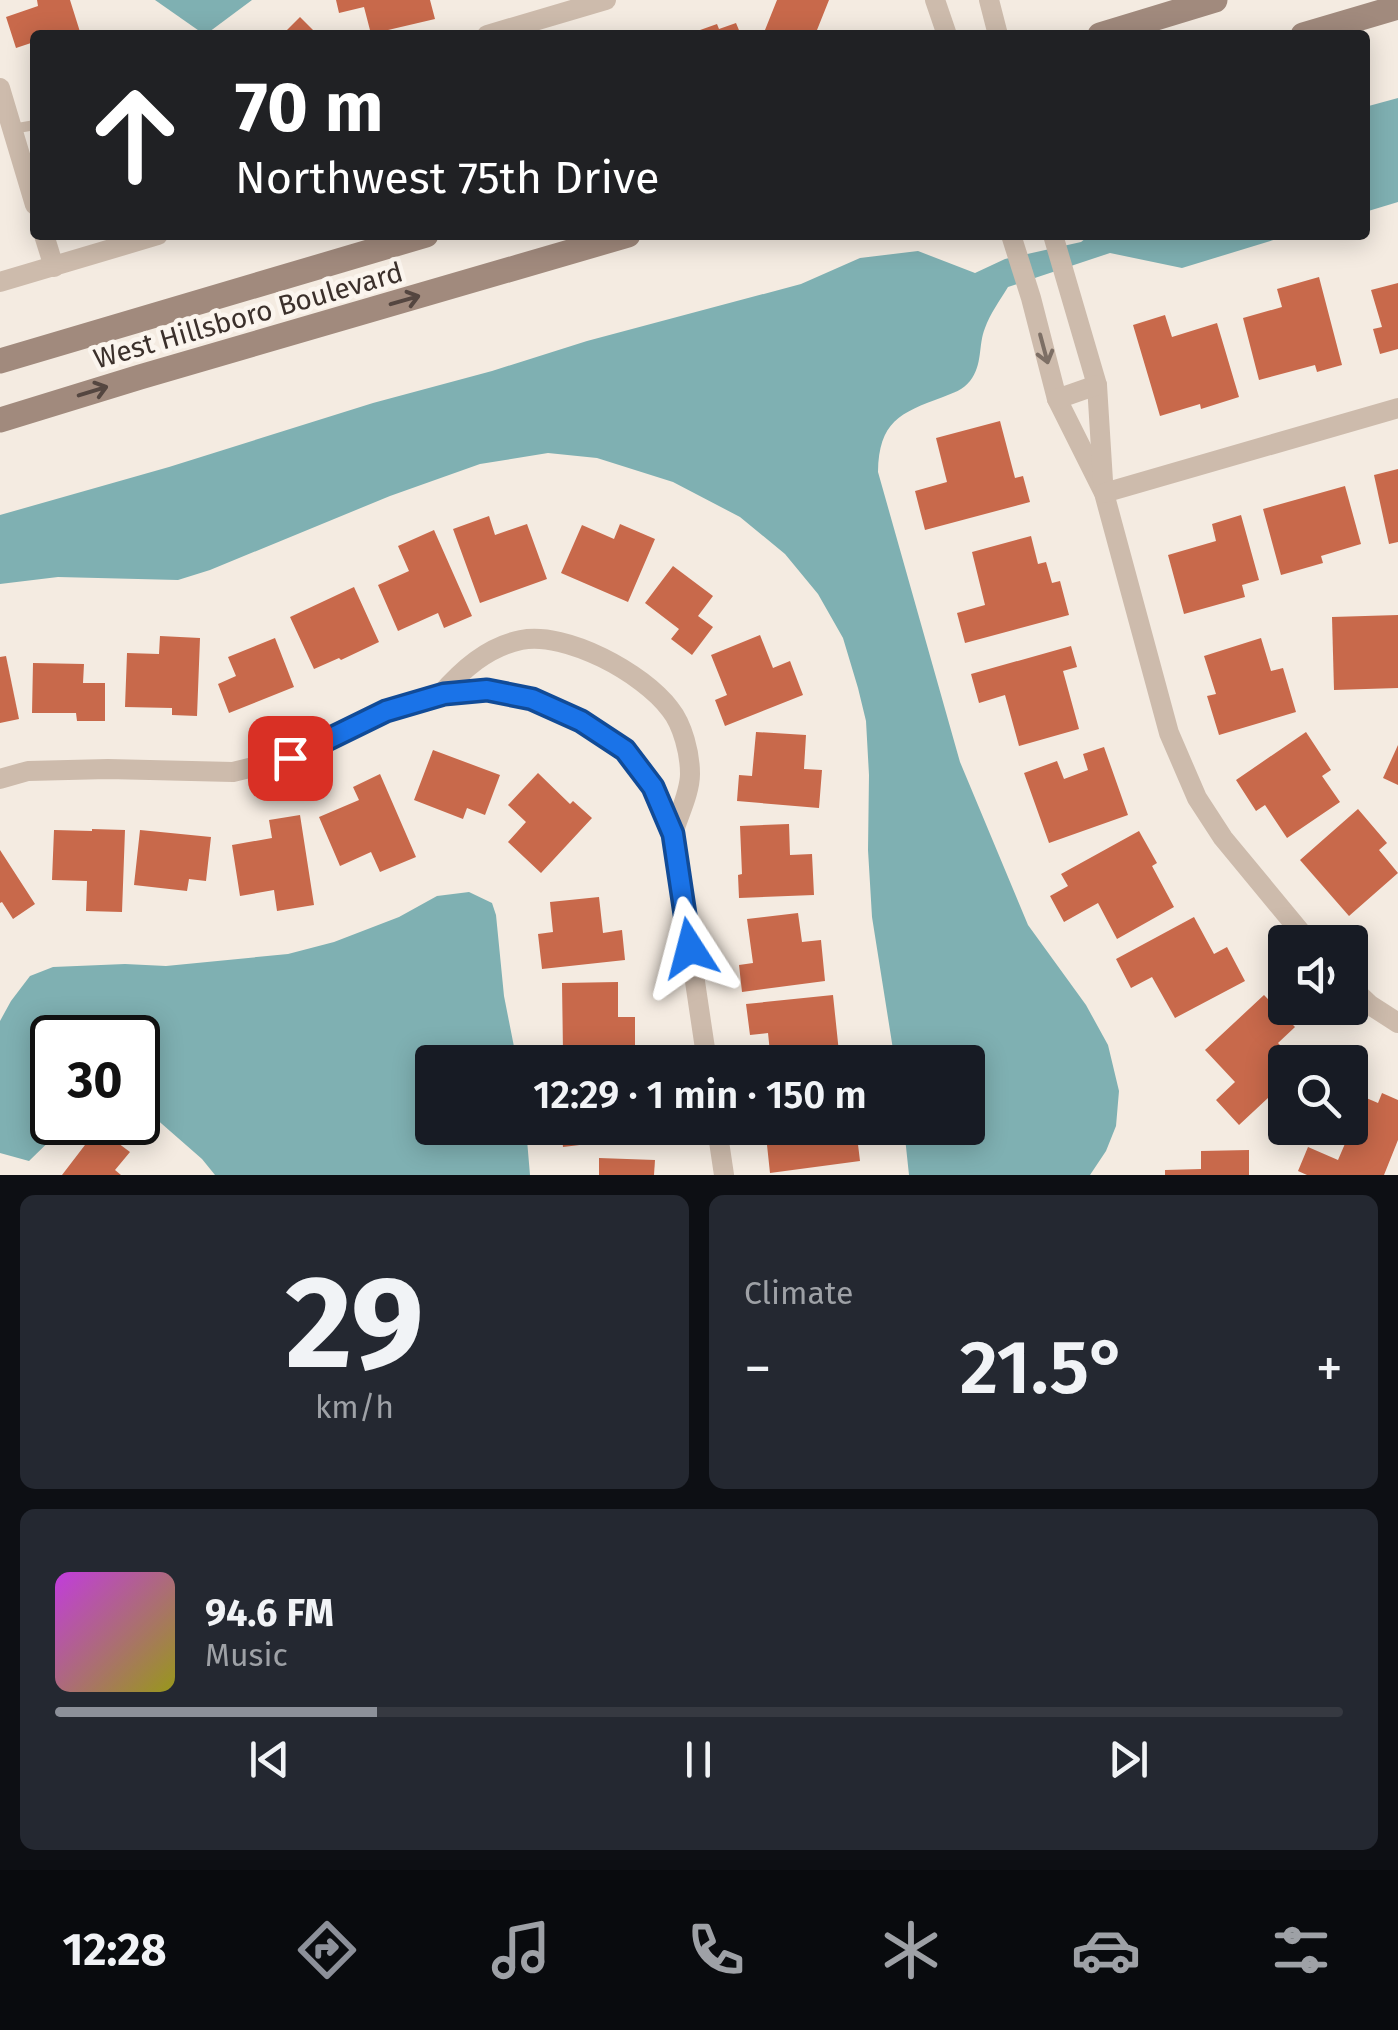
<!DOCTYPE html>
<meta charset="utf-8">
<style>
:root{--surface:#171b24;--page:#242831;--text:#f1f3f6;--muted:#9ea1a6;--line:#363941;--accent:#8c9099}
body{margin:0;font-family:"Fira Sans",sans-serif;background:var(--page);color:var(--text);height:100vh;display:flex;flex-direction:column;font-size:38px;white-space:nowrap}
*{box-sizing:border-box;margin:0}
p{font-size:32px;color:var(--muted)}
.icon{flex:none;width:55px;height:55px;fill:none;stroke:currentColor;stroke-width:2;stroke-linecap:round;stroke-linejoin:round}
.map{position:relative;height:1175px;overflow:hidden}
.panel{display:flex;flex-direction:column;gap:20px;padding:20px;background:#0d0f14;flex:1}
.panel>*{flex:none}
.banner{position:absolute;left:30px;top:30px;width:1340px;height:210px;border-radius:10px;box-shadow:0 5px 25px #0003;background:#202124;color:#fff;overflow:hidden}
.buttons{position:absolute;left:1268px;top:925px;display:grid;gap:20px}
.buttons a{display:grid;place-items:center;width:100px;height:100px;border-radius:10px;background:var(--surface);box-shadow:0 5px 25px #0003;font-size:50px}
.speed{position:absolute;left:30px;top:1015px;display:flex;gap:20px;font-size:50px;font-weight:700;text-align:center}
.speed>*{display:grid;place-content:center;width:130px;height:130px;border-radius:50%;background:var(--surface);box-shadow:0 5px 25px #0003;line-height:1}
.speed .limit{border:5px solid #111;border-radius:15px;background:#fff;color:#111}
.pin{position:absolute;display:grid;place-items:center;width:85px;height:85px;color:#fff;margin:-42px;border-radius:20px;box-shadow:0 5px 15px #0006}
.me{position:absolute;width:110px;margin:-55px;rotate:351deg;stroke-linejoin:round;filter:drop-shadow(0 0 8px #0008)}
.turn{display:flex;align-items:center;gap:35px;height:210px;padding:0 40px;font-size:45px}
.turn .icon{width:130px;height:130px;stroke-width:2.5}
.turn b{display:block;font-size:70px;line-height:85px}
.big{font-size:75px;font-weight:600;line-height:1.1}
.panel .widget{flex:1;display:flex;flex-direction:column;justify-content:center;gap:15px;min-width:0;padding:0 35px;border-radius:15px;background:var(--page)}
.panel .dial{align-items:center;gap:0}
.dial b{font-size:130px;line-height:1}
.song{display:flex;align-items:center;gap:30px}
.cover{width:120px;height:120px;border-radius:15px;background:linear-gradient(135deg,hsl(290 70% 55%),hsl(60 70% 35%))}
.played{height:10px;border-radius:5px;background:linear-gradient(90deg,var(--accent) 25%,var(--line) 25%)}
.keys{display:flex;justify-content:space-around;direction:ltr}
.heat{display:flex;justify-content:space-between;align-items:center;font-size:55px;direction:ltr}
.panel .tiles{flex:1;display:grid;gap:20px;grid-template-columns:1fr 1fr}
.widget:last-child{grid-column:span 2}
.trip{position:absolute;left:415px;top:1045px;width:570px;height:100px;border-radius:10px;background:var(--surface);box-shadow:0 5px 25px #0003;font-weight:600;line-height:100px;text-align:center}
.tabs{display:flex;height:160px;justify-content:space-around;align-items:center;background:#090b0e;color:var(--muted)}
.tabs .icon{width:70px;height:70px}
.tabs .active{color:var(--accent)}
.tabs b{font-size:45px;color:var(--text)}
.map>svg:first-child{display:block}
</style>
<div class="map">
<svg width="1398" height="1175" viewBox="0 0 1398 1175">
<rect width="100%" height="100%" fill="#f4ebe1"/>
<g fill="#7fb0b2">
<path d="M155,0H252L205,35Z"/>
<path d="M1398,98V202L1365,212V107Z"/>
<path d="M1090,235H1290L1182,268L1110,253L1008,287C1000,300 990,314 985,328C978,345 983,365 970,381C963,390 953,393 943,397C899,413 879,422 878,472L960,762L1028,925L1086,1005L1108,1045L1119,1091L1116,1126L1106,1151L1090,1175H909L904,1128H968V1062H895L872,917L868,850L869,775L866,721L858,688L843,638L818,594L785,554L740,517L673,482L597,458L548,453L480,464L390,496L210,570L178,580L58,577L0,584V515L169,467L373,403L492,371L587,341L801,284L860,258L918,251L975,273L1005,259L1081,242Z"/>
<path d="M469,892L492,903L496,915L504,996L517,1062H432V1128H526L530,1175H215L202,1159L138,1103V1038H52V1122L68,1123L29,1161L0,1153V1021L11,1001L30,976L53,967L125,964L166,966L288,954L334,942L399,917L437,896Z"/>
</g>
<g fill="#c8694b">
<path d="M37,0H70L81,35H35V52L31,43L16,48L6,17L38,6Z"/>
<path d="M336,0H430L435,19L371,34L364,7L339,13Z"/>
<path d="M777,0H829L815,35H778L765,30Z"/>
<path d="M300,17L318,35H282Z"/>
<path d="M736,23L741,35H686L717,24L719,29Z"/>
<path d="M1319,277L1342,365L1317,372L1315,365L1259,380L1243,318L1282,307L1277,289Z"/>
<path d="M1398,283V349L1380,354L1373,329L1382,327L1371,290Z"/>
<path d="M1165,315L1172,337L1217,323L1239,397L1201,409L1200,404L1160,416L1133,325Z"/>
<path d="M1000,421L1015,478L1023,476L1030,502L925,530L915,491L947,482L936,438Z"/>
<path d="M1398,469V542L1389,544L1374,475Z"/>
<path d="M1345,486L1361,544L1321,556L1323,563L1281,575L1263,509Z"/>
<path d="M1241,515L1259,580L1242,585L1245,597L1184,614L1168,555L1216,541L1212,524Z"/>
<path d="M489,516L495,535L527,524L547,579L480,603L453,529Z"/>
<path d="M620,524L655,539L628,602L561,573L582,525L614,539Z"/>
<path d="M434,530L472,616L444,628L438,613L398,631L378,585L409,571L398,546Z"/>
<path d="M1031,536L1038,564L1046,562L1052,583L1060,581L1069,615L965,643L957,613L985,605L972,552Z"/>
<path d="M673,566L713,596L698,616L713,627L692,655L671,639L679,629L645,603Z"/>
<path d="M354,587L379,642L341,660L339,658L314,669L290,617Z"/>
<path d="M1398,615V688L1334,690L1332,617Z"/>
<path d="M760,635L773,668L790,661L803,695L725,726L715,700L727,695L711,655Z"/>
<path d="M160,636L200,638L197,716L172,715V708L125,707L127,653L159,654Z"/>
<path d="M275,638L294,687L229,713L218,684L236,676L228,657Z"/>
<path d="M1261,638L1271,671L1283,668L1296,712L1219,735L1207,696L1216,694L1204,656Z"/>
<path d="M1071,646L1077,667L1063,671L1079,729L1019,746L1005,695L979,703L971,674Z"/>
<path d="M6,656L19,719L0,723V657Z"/>
<path d="M33,663L84,664L83,683H105V721H77L76,713H32Z"/>
<path d="M756,732L806,735L804,769L822,770L819,808L737,801L739,775L752,776Z"/>
<path d="M1306,732L1331,770L1322,776L1340,802L1287,838L1265,805L1256,811L1236,780Z"/>
<path d="M1398,745V785L1383,778Z"/>
<path d="M1104,747L1128,815L1049,843L1024,773L1057,761L1064,779L1088,770L1083,754Z"/>
<path d="M433,750L500,775L485,815L467,808L463,819L414,800Z"/>
<path d="M538,773L570,804L573,801L592,818L541,873L508,842L526,822L508,805Z"/>
<path d="M380,774L416,857L380,872L371,852L340,866L319,817L359,800L353,787Z"/>
<path d="M1358,809L1387,843L1379,850L1398,873L1349,916L1300,860Z"/>
<path d="M300,815L314,905L277,911L274,890L240,896L232,845L272,838L269,820Z"/>
<path d="M789,824L790,855L812,854L814,895L739,898L738,875L742,874L740,826Z"/>
<path d="M92,829L125,830L122,912L86,911L87,881L52,880L54,830L92,831Z"/>
<path d="M140,830L211,837L206,881L189,879L187,891L134,885Z"/>
<path d="M1139,831L1157,863L1152,866L1174,907L1117,939L1098,903L1064,922L1050,896L1068,886L1061,874Z"/>
<path d="M0,850L35,904L13,919L2,902L0,903Z"/>
<path d="M599,897L603,933L622,930L625,960L542,969L538,934L553,932L550,902Z"/>
<path d="M798,913L802,942L821,940L825,981L742,992L739,965L753,963L747,919Z"/>
<path d="M1194,917L1214,954L1227,947L1245,981L1175,1018L1152,977L1131,988L1116,959Z"/>
<path d="M618,982V1017H635V1051L563,1052L562,983Z"/>
<path d="M833,995L840,1062H771L768,1033L750,1035L746,1004Z"/>
<path d="M1264,995L1295,1027L1278,1043L1296,1062H1285V1082L1239,1125L1216,1100L1235,1082L1205,1050Z"/>
<path d="M1350,1091L1378,1103L1382,1093L1398,1100V1140L1384,1175H1307L1298,1171L1308,1147L1338,1160L1353,1125L1350,1124Z"/>
<path d="M98,1128L130,1152L115,1170L121,1175H62Z"/>
<path d="M561,1128H652L654,1136L563,1147Z"/>
<path d="M777,1128H856L860,1161L770,1173L767,1145L779,1144Z"/>
<path d="M1249,1150V1175H1165V1170L1201,1169V1151Z"/>
<path d="M599,1158L655,1160L654,1175H599Z"/>
</g>
<g fill="none" stroke-linecap="round" stroke-linejoin="round">
<path stroke="#cdbbac" stroke-width="10" d="M12,129L35,125"/>
<g stroke="#cdbbac" stroke-width="20">
<path d="M935,0L947,35"/>
<path d="M989,0L998,35"/>
<path d="M487,35L606,0"/>
<path d="M0,88L35,205"/>
<path d="M44,235L54,267"/>
<path d="M1011,235L1031,298L1057,399L1104,493L1169,733L1197,798L1223,838L1309,942"/>
<path d="M1053,235L1097,385L1103,481"/>
<path d="M0,282L158,235"/>
<path d="M1057,399L1097,385"/>
<path d="M1104,493L1398,408"/>
<path d="M440,695C462,670 487,647 521,640C566,631 643,673 670,709C683,725 690,754 690,774C690,793 678,816 673,834"/>
<path d="M0,779L28,771L108,769L233,772L290,758L386,711L444,694L487,690L532,699L581,721L625,750L653,787L673,834L707,1062"/>
<path d="M1350,986L1370,1005L1398,1023"/>
<path d="M717,1128L724,1175"/>
</g>
<g stroke="#a18a7d" stroke-width="25">
<path d="M1100,35L1215,0"/>
<path d="M1303,35L1398,7"/>
<path d="M0,361L426,235"/>
<path d="M0,420L140,377L628,235"/>
</g>
</g>
<defs><path id="oneway-shaft" d="M-6 0H5M1.5-3L5.5 0L1.5 3" fill="none" stroke-width="1.6" stroke-linecap="round" stroke-linejoin="round" transform="scale(2.5)"/></defs>
<g stroke="#544640">
<use href="#oneway-shaft" transform="translate(405 300) rotate(-16)"/>
<use href="#oneway-shaft" transform="translate(93 391) rotate(-17)"/>
</g>
<use stroke="#7d6f65" href="#oneway-shaft" transform="translate(1044 349) rotate(75)"/>
<g fill="none" stroke-linecap="round" stroke-linejoin="round">
<defs>
<path id="route" d="M290,758L386,711L444,694L487,690L532,699L581,721L625,750L653,787L673,834L690,948"/>
</defs>
<use href="#route" stroke="#114b97" stroke-width="25"/>
<use href="#route" stroke="#1a73e8" stroke-width="18"/>
</g>
<g text-anchor="middle" stroke-width="9" stroke-linejoin="round" paint-order="stroke">
<g font-size="28" fill="#3b302b" stroke="#fbf5ee">
<text transform="translate(248 315) rotate(-16)" y="10">West Hillsboro Boulevard</text>
</g>
</g>
</svg>
<div class="buttons">
<a><svg class="icon" aria-label="sound" viewBox="0 0 24 24"><path d="M4 9h4l5-4v14l-5-4H4zM17 9q2 3 0 6"/></svg></a>
<a><svg class="icon" aria-label="search" viewBox="0 0 24 24"><circle cx="10" cy="10" r="6"/><path d="M15 15l6 6"/></svg></a>
</div>
<div class="speed"><div class="limit">30</div></div>
<div class="pin" style="left:290px;top:758px;background:#d93025"><svg class="icon" aria-label="arrive" viewBox="0 0 24 24"><path d="M6 21V4h12l-3 4 3 4H6"/></svg></div>
<svg class="me" style="left:690px;top:948px" viewBox="-20 -20 40 40"><path d="M0-17L14 15 0 8-14 15z" fill="#1a73e8" stroke="#fff" stroke-width="4"/></svg>
<div class="trip">12:29 · 1 min · 150 m</div>
<div class="banner">
<div class="turn"><svg class="icon" aria-label="ahead" viewBox="0 0 24 24"><path d="M12 20V5M6 11l6-6 6 6"/></svg><div><b>70 m</b>Northwest 75th Drive</div></div>
</div>
</div>
<section class="panel">
<div class="tiles">
<div class="widget dial"><b>29</b><p>km/h</p></div>
<div class="widget"><p>Climate</p>
<div class="heat"><a>−</a><b class="big">21.5°</b><a>+</a></div>
</div>
<div class="widget">
<div class="song"><i class="cover"></i><div><b>94.6 FM</b><p>Music</p></div></div>
<div class="played"></div>
<div class="keys"><svg class="icon" aria-label="previous" viewBox="0 0 24 24"><path d="M18 5L8 12l10 7zM5 5v14"/></svg><svg class="icon" aria-label="pause" viewBox="0 0 24 24"><path d="M8 5v14M16 5v14"/></svg><svg class="icon" aria-label="next" viewBox="0 0 24 24"><path d="M6 5l10 7-10 7zM19 5v14"/></svg></div>
</div>
</div>
</section>
<nav class="tabs">
<b>12:28</b>
<svg class="icon active" aria-label="directions" viewBox="0 0 24 24"><path d="M12 3l9 9-9 9-9-9zM9 14v-3h6M13 9l2 2-2 2"/></svg>
<svg class="icon" aria-label="music" viewBox="0 0 24 24"><path d="M9 18V5l10-2v13"/><circle cx="6" cy="18" r="3"/><circle cx="16" cy="16" r="3"/></svg>
<svg class="icon" aria-label="phone" viewBox="0 0 24 24"><path d="M5 4h4l2 5-3 2q2 4 5 5l2-3 5 2v4C11 20 4 13 5 4z"/></svg>
<svg class="icon" aria-label="climate" viewBox="0 0 24 24"><path d="M12 3v18M4 7l16 10M4 17L20 7"/></svg>
<svg class="icon" aria-label="car" viewBox="0 0 24 24"><path d="M5 17H2v-5l4-1 3-4h7l3 4 3 1v5h-3M9 17h6M6 11h13"/><circle cx="7" cy="17" r="2"/><circle cx="17" cy="17" r="2"/></svg>
<svg class="icon" aria-label="filters" viewBox="0 0 24 24"><path d="M4 7h16M4 17h16"/><circle cx="9" cy="7" r="2"/><circle cx="15" cy="17" r="2"/></svg>
</nav>
